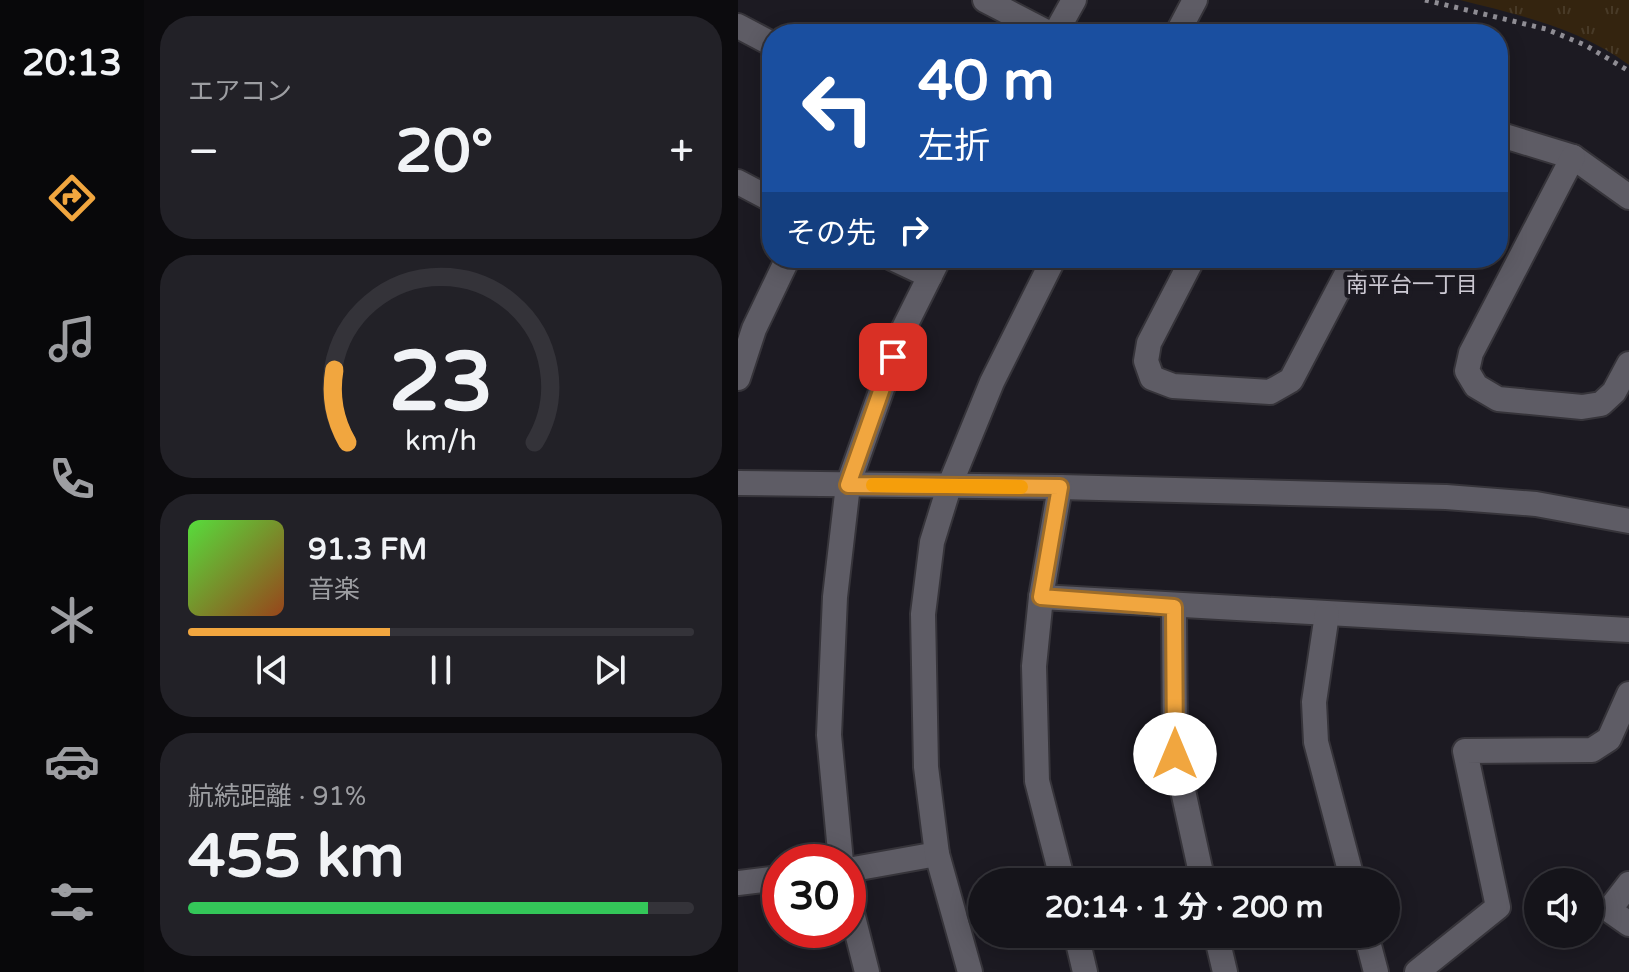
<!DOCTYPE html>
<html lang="ja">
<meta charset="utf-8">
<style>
:root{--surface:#15141a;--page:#222127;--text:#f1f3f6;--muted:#9d9ea2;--line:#343339;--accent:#f1a63f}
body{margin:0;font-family:"Varela Round","Noto Sans JP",sans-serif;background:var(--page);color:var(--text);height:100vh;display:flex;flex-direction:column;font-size:30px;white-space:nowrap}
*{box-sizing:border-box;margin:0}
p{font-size:26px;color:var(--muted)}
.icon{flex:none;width:44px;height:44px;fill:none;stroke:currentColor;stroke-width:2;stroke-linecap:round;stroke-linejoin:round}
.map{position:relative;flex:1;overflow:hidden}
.details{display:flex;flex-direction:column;gap:16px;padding:16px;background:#0c0b0e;width:594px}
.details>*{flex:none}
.banner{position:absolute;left:24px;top:24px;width:746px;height:244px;border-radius:32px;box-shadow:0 4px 20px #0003,0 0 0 2px var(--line);background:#1a4fa0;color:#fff;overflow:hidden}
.controls{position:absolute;left:786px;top:868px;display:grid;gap:16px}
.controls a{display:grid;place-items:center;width:80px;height:80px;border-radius:50%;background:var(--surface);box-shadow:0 4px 20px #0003,0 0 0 2px var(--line);font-size:40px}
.speed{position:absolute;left:24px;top:844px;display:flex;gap:16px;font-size:40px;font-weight:700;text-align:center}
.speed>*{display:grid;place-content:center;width:104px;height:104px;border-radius:50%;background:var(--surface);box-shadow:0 4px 20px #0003,0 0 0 2px var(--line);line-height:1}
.speed .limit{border:12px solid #d22;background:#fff;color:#111}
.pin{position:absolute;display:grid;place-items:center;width:68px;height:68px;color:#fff;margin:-34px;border-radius:16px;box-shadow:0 4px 12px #0006}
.me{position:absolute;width:88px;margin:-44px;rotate:0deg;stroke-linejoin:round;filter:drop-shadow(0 0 6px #0008)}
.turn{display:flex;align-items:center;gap:28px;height:168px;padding:0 24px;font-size:36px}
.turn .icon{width:104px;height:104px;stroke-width:2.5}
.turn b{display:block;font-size:56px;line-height:68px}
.then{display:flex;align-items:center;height:76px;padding:0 24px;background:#0003;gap:16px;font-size:30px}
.big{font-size:60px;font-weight:700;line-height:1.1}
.details .card{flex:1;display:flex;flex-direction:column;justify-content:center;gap:12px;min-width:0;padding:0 28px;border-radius:32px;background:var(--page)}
.details .dial{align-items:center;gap:0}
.dial svg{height:208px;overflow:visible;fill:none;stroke:var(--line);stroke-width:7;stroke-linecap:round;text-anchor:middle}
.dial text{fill:var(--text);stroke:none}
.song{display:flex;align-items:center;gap:24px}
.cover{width:96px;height:96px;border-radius:12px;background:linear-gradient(135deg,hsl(110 70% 55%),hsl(20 70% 35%))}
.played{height:8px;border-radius:4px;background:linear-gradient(90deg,var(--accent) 40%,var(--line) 40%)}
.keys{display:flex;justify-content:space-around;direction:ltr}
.heat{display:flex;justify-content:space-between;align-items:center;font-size:44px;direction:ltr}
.charge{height:12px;border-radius:6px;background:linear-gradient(90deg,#34c759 91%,var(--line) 0)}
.trip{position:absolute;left:230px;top:868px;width:432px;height:80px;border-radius:40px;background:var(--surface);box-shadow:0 4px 20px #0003,0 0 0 2px var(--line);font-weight:700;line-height:80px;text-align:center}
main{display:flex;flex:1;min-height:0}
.menu{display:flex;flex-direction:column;width:144px;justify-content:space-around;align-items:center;background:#08080a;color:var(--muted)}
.menu .icon{width:56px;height:56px}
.menu .current{color:var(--accent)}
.menu b{font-size:36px;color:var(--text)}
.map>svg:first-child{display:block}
</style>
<main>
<nav class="menu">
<b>20:13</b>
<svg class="icon current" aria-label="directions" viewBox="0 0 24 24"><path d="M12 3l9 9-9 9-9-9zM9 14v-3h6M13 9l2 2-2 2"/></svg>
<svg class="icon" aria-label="music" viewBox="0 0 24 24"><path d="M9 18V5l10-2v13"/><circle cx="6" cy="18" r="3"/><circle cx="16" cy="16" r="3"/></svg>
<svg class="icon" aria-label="phone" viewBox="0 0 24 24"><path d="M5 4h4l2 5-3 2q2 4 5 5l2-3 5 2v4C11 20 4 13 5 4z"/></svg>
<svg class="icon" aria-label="climate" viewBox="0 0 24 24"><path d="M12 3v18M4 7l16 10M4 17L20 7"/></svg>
<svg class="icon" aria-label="car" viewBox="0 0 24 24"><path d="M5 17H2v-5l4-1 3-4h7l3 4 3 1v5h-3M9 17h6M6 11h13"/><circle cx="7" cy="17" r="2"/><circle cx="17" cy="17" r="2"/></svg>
<svg class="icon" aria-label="filters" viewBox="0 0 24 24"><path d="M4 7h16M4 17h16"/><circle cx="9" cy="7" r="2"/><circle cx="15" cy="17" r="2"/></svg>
</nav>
<section class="details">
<div class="card"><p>エアコン</p>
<div class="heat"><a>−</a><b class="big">20°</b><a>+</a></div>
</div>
<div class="card dial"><svg viewBox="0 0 100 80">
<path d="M14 69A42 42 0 1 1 86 69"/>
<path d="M14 69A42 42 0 0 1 9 41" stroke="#f1a63f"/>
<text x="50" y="56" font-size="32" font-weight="700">23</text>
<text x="50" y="72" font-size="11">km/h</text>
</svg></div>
<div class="card">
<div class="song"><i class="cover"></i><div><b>91.3 FM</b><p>音楽</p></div></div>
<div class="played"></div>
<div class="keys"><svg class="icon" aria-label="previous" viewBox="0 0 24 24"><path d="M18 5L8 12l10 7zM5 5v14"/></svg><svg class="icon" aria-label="pause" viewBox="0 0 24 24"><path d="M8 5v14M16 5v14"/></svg><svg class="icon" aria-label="next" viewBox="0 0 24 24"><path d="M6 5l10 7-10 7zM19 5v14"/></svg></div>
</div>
<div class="card"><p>航続距離 · 91%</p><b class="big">455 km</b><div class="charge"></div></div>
</section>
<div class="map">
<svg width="891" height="972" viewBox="0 0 891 972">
<defs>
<pattern id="park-tufts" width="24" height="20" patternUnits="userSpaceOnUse" patternTransform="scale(2)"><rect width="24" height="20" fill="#34240f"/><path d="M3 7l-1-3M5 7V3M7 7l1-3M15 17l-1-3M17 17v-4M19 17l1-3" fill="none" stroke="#483a27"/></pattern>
</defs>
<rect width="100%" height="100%" fill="#1c1a22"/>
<path fill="url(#park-tufts)" d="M722,0H891V65C841,28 781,15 722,0Z"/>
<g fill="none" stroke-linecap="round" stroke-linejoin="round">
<defs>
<g id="minor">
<path d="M247,0L312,34"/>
<path d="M0,26L34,44"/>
<path d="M317,34L336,0"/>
<path d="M439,34L457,0"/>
<path d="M760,134L835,157L891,197"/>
<path d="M835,157L733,353L729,371L738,386L760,399L844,407L863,404L876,392L891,364"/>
<path d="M0,182L34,200"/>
<path d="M154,258L192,276"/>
<path d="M455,258L411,343L408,361L414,378L435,386L532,392L553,380L617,258"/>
<path d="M0,378L16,329L50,258"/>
<path d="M0,483L322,487L708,497L798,504L891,521"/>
<path d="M322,487L303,597L296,666L299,781L325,882"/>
<path d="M303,597L891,630"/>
<path d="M436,607L437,754L465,882"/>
<path d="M589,614L576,702L578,742L615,882"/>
<path d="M103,862L91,735L97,597L110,485L164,332L201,258"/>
<path d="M110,870L199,854"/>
<path d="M0,883L42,878"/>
<path d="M891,884L871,910L891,924"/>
<path d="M110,897L129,972"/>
<path d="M338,934L347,972"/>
<path d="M478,934L487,972"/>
<path d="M628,934L638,972"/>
<path d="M232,972L199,854L188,767L185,614L194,542L211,487L254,382L316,258"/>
<path d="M679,972L760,907L727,751L854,750L871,739L891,694"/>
</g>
</defs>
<use href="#minor" stroke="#36343a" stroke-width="28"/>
<path stroke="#8f8d94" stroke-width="5" stroke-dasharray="4 6" stroke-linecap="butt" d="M687,0L808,29L847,45L891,71"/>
<use href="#minor" stroke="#5e5c65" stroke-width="24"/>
</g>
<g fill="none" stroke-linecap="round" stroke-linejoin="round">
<defs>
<path id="route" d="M155,357L110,485L322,487L303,597L436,607L437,754"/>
</defs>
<use href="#route" stroke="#9d6c29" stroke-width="20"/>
<use href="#route" stroke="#f1a63f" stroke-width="14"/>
<path stroke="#f59e0b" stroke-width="14" d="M135,485L283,487"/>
</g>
<g text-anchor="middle" stroke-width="8" stroke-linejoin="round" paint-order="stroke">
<g font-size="22" fill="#cecbd5" stroke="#1c1a22">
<text x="674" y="292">南平台一丁目</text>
</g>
</g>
</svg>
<div class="controls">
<a><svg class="icon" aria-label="sound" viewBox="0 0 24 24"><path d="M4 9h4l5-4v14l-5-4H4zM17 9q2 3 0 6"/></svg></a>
</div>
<div class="speed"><div class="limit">30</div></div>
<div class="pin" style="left:155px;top:357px;background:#d93025"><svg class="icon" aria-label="arrive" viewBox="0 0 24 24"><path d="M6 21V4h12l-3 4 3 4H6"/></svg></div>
<svg class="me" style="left:437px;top:754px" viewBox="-20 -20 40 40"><circle r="19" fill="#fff"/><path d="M0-13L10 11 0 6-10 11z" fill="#f1a63f"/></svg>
<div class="trip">20:14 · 1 分 · 200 m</div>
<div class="banner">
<div class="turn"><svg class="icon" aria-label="left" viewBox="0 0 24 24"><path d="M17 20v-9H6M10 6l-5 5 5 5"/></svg><div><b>40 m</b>左折</div></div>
<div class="then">その先<svg class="icon" aria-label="right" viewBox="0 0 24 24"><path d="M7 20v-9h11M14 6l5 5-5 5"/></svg></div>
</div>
</div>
</main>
